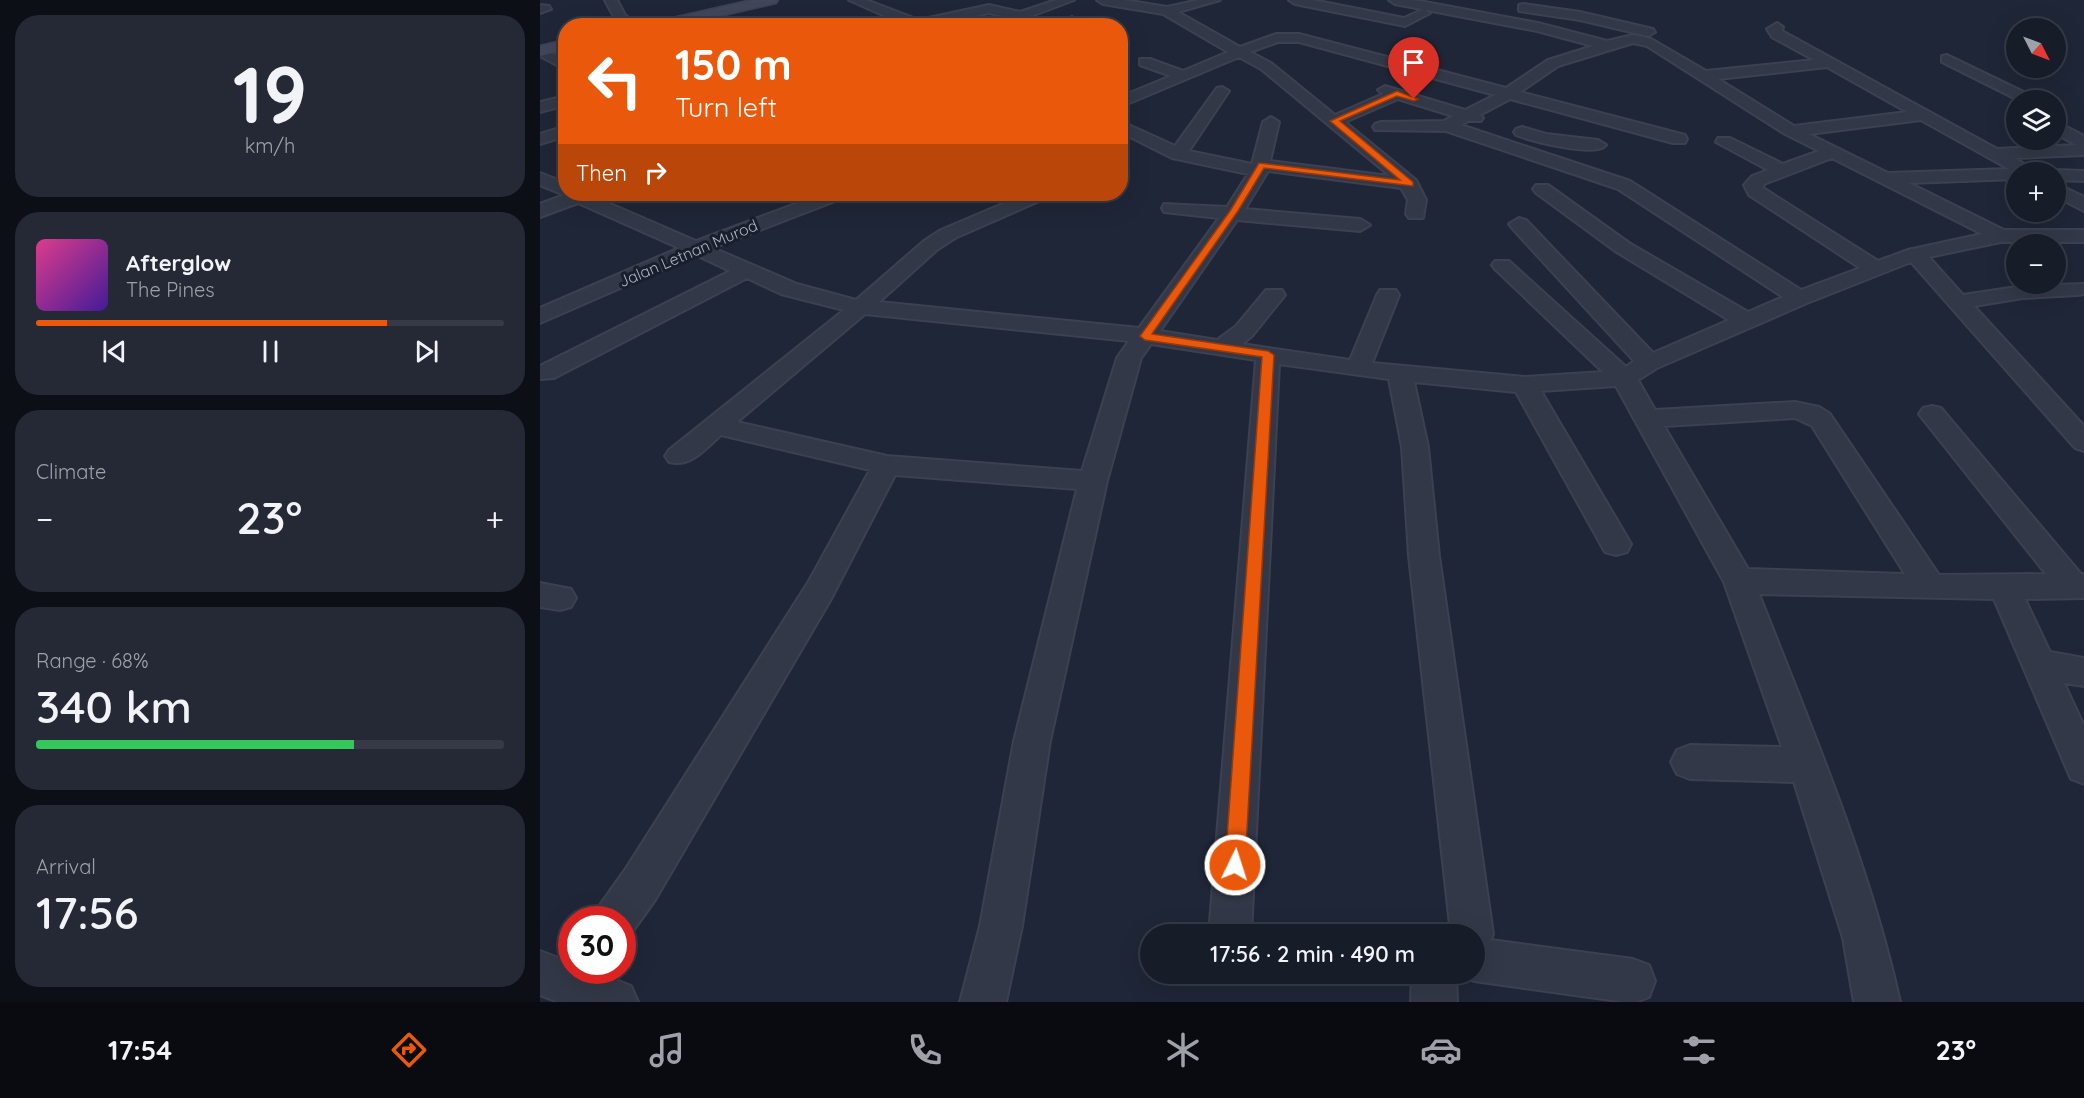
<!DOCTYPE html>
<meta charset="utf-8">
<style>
:root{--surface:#171c29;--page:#242935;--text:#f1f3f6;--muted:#9ea1a8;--line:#363a46;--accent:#ea580c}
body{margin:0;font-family:Quicksand,sans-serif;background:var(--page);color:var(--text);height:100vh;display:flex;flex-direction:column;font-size:22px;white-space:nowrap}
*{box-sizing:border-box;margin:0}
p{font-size:20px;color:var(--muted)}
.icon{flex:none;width:33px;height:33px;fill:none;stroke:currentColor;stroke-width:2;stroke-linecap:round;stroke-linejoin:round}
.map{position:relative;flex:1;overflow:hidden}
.drawer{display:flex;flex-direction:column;gap:15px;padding:15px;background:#0d0f17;width:540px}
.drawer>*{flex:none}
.top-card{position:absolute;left:18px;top:18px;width:570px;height:183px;border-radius:24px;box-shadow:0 6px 24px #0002,0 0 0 2px var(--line);background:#ea580c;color:#fff;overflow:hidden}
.needle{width:39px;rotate:132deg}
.tools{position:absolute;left:1466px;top:18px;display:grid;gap:12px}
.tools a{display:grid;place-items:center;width:60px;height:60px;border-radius:50%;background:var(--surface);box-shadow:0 6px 24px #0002,0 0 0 2px var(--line);font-size:30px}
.speed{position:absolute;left:18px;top:906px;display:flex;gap:12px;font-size:30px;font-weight:700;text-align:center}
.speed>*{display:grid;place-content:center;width:78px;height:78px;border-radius:50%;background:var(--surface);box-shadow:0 6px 24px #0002,0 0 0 2px var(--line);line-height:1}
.speed .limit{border:9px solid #d22;background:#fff;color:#111}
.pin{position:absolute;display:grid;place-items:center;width:51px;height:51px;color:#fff;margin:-62px -26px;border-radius:50% 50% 50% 0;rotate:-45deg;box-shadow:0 0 6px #0007}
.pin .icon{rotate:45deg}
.me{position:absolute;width:66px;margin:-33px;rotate:4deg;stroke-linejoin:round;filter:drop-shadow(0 0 4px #0008)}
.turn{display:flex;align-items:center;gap:21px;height:126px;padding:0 18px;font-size:27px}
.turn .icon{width:78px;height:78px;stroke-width:2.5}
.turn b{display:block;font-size:42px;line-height:51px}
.then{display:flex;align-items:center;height:57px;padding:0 18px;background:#0003;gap:12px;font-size:22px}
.big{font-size:45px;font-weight:600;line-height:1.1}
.drawer .card{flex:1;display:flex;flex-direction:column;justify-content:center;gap:9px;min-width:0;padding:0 21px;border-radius:24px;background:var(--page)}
.drawer .dial{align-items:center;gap:0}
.dial b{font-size:78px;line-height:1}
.song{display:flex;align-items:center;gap:18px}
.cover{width:72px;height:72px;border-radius:9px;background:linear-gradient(135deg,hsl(330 70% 55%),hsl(260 70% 35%))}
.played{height:6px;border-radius:3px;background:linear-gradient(90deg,var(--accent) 75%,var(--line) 75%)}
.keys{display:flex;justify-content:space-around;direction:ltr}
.heat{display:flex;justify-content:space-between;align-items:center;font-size:33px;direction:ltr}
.charge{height:9px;border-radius:4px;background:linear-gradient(90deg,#34c759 68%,var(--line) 0)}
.trip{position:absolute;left:600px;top:924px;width:345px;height:60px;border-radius:30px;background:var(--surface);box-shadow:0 6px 24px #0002,0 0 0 2px var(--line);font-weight:600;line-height:60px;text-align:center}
.tabs{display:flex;height:96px;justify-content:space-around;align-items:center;background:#090b10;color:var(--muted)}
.tabs .icon{width:42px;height:42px}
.tabs .on{color:var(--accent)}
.tabs b{font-size:27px;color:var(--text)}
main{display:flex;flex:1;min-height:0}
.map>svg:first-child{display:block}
</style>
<main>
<section class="drawer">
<div class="card dial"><b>19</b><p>km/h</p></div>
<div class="card">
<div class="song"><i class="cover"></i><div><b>Afterglow</b><p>The Pines</p></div></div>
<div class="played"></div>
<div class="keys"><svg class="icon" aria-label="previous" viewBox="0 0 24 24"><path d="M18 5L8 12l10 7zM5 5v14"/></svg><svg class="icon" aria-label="pause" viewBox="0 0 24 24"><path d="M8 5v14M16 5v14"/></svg><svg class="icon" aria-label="next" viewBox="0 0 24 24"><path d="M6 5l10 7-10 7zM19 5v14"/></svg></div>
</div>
<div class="card"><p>Climate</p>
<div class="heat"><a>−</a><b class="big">23°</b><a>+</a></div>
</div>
<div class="card"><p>Range · 68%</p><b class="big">340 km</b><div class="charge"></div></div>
<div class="card"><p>Arrival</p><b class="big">17:56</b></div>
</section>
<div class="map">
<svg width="1544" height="1002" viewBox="0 0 1544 1002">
<rect width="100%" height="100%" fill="#1f2637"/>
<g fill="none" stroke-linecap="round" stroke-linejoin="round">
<defs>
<g id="street">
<path d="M65,0H77L85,15L99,26C76,26 75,19 65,0Z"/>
<path d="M309,0H326L379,20L449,5L480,12L516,0H534L481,20L449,13L389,26H367Z"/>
<path d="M557,0H584L627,7L659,0H680L638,12L700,47L736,34H759L966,88L1008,60L1053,46L997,31L855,4L849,0H874L998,23L1067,41L1093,35L1111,39L1166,71L1274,60L1232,37L1227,29L1237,23L1243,27L1242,31L1457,149L1536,145L1515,133V121L1544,136V155L1475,158L1496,172H1476V179L1369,183L1464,230H1544V242H1461L1389,257L1423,295L1483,286L1544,284V294L1537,295L1483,298L1434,306L1544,426V451L1535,448L1371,262L1267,303L1117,368L1098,380L1115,410L1255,402L1279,407L1290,414L1399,575L1506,574L1379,414L1383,408L1392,406L1401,408L1541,574H1544V598L1485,599L1510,652L1544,658V686L1524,683L1544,726V784L1531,779L1454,599L1219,594C1271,727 1329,862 1360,1002H1314L1303,938L1254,782L1150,779L1137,774L1131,762L1137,750L1150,745L1242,747L1184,582L1076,386L1001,391L1091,544L1087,552L1076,555L1065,552L976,392L874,382L888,447L899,556L953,934L951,940L1093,959L1109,965L1115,981L1109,997L1096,1002H1085L934,981L919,974H934V934H911L869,556L862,447L849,379L739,364L711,934H669L716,360L611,344L601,358L567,481L510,741L482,926L466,1002H420L440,926L474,741L537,489L355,475L291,599L115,900L90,935L82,938V920H54L60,905L85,870L269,581L330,470L181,435C166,448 151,468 129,462L125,456L129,450L304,310L241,294L207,278L14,378L0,379V366L190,271L156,255L0,323V308L139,248L38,203L0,217V204L24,195L0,185V173L26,183V194H53L52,196L156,241L282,194H306L303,198L173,248L257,284L316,300L384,241L401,230L486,194H509L506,198L415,238L398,249L339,302L599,328L679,218L624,212L622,208L624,204L687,207L708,174L632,158L580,132V121L635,146L677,88L682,87L689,91L649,151L712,164L723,122L731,117L739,122L730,161L850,176L721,69L699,57L580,107V97L631,76L600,65V59H610L643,71L688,52L623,14L563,4ZM738,42H759L955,95L925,110L845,86L838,90L843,94L795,115L731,63L710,52ZM1093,43L1107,46L1245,134L1279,151L1243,164L1190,138H1178L1176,142L1228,170L1212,176L1204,185L1209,195L1320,268L1261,290L1090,181L921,125L928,121H941L943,118L940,115L970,99L1133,143H1145L1147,139L1145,135L980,92L1018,66ZM1287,67L1367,112L1254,126L1178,79ZM858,99L913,116L904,121L841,122L835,124L833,127L835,130L906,131L1078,189L1243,297L1208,312L1089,243L1008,185H996L993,189L996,193L1075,251L1189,320L1113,353L986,220L979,218L969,224L972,228L1094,361L1086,367L969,261H955L952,265L955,269L1063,372L985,377L832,363L859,295L856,290H840L837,295L810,360L702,344L712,336L745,295L742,290H726L696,326L677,340L620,331L697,220L820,231L830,225L820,219L705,209L728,171L861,188L868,200L866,214L869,218H883L886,200L876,180L805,122ZM1381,120L1469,169L1348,173L1269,134ZM1292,158L1442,234L1368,250L1338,261L1223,188L1224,184ZM325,314L589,341L577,358L542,471L347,456L197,422ZM1255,418L1272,426L1365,574L1208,569L1124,426Z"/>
<path d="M749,0H773L864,18L884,9L890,13L865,26L755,4Z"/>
<path d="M983,4L1040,12L1113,29L1115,32L1108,36L1040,20L979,11V5Z"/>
<path d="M0,5L9,6L11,9L0,13Z"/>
<path d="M532,17L544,26H530L526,21Z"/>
<path d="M0,47L26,60V70L0,56Z"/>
<path d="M1407,55L1494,97L1497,100H1478L1402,62V56Z"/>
<path d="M26,96V105L0,112V102Z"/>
<path d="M26,126V136L0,144V134Z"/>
<path d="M982,127L1006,134L1058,140L1066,145C1056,158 992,141 976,135L974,132L976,129Z"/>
<path d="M1515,170L1544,171V181L1515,180V172H1508Z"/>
<path d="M1515,183L1544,197V211L1515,196Z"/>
<path d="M0,583L31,589L36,598L31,607L20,610L0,607Z"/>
<path d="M0,951L32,963V970H51L91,986L98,1002H18L0,995Z"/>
<path d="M872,974H916L917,1002H871Z"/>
</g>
<g id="secondary">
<path d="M212,0H238L236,3L137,26H108L115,22Z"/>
<path d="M26,40V50L0,56V46Z"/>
</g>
</defs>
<use href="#street" stroke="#3c4151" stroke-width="4"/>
<use href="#secondary" stroke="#3c4151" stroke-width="3"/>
<use href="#street" fill="#333848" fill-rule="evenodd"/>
<use href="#secondary" fill="#41465b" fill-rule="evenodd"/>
</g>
<path fill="#ea580c" stroke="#983908" stroke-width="1.5" d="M857,91L878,99L874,101L857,96L800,121L873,182V186L724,168L698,211L612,334L728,351L734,355L705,865L702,872L695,875L688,872L685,865L722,357L605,340L600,336L690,211L719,163L860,180L790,121Z"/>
<g text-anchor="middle" stroke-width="6" stroke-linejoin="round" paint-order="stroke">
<g font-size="16" fill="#adb2c5" stroke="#191e2c">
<text transform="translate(148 253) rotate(-23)" y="6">Jalan Letnan Murod</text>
</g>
</g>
</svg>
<div class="tools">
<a><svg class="needle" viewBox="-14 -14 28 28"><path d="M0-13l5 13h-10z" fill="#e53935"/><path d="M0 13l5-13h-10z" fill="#9ea1a8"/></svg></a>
<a><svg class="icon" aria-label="layers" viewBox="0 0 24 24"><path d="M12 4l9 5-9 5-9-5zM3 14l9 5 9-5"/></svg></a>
<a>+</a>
<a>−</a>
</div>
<div class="speed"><div class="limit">30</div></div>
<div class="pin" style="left:874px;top:99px;background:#d93025"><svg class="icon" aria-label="arrive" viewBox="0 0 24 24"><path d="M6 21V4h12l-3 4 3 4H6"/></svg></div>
<svg class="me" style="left:695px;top:865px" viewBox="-20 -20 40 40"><circle r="17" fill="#ea580c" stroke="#fff" stroke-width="3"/><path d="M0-11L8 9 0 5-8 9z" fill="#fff"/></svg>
<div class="trip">17:56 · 2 min · 490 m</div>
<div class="top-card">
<div class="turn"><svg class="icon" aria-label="left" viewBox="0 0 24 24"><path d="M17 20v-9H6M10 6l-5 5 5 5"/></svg><div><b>150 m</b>Turn left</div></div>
<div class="then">Then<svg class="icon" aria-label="right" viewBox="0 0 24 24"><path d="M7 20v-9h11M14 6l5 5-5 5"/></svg></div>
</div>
</div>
</main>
<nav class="tabs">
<b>17:54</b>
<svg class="icon on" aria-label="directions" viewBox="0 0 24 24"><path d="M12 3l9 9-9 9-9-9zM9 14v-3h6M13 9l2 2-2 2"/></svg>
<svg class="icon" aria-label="music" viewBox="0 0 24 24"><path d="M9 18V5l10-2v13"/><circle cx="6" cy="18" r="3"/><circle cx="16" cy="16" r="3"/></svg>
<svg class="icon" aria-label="phone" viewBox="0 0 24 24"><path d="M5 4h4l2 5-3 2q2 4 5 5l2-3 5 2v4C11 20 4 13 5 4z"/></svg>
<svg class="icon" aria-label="climate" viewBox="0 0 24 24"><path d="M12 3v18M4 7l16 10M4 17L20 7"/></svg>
<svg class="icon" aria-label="car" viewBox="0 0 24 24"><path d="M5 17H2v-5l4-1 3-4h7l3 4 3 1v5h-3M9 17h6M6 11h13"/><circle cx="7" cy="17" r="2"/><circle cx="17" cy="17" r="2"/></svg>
<svg class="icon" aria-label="filters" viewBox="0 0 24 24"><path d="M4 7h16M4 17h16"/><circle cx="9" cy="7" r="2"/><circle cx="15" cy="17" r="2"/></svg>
<b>23°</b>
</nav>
